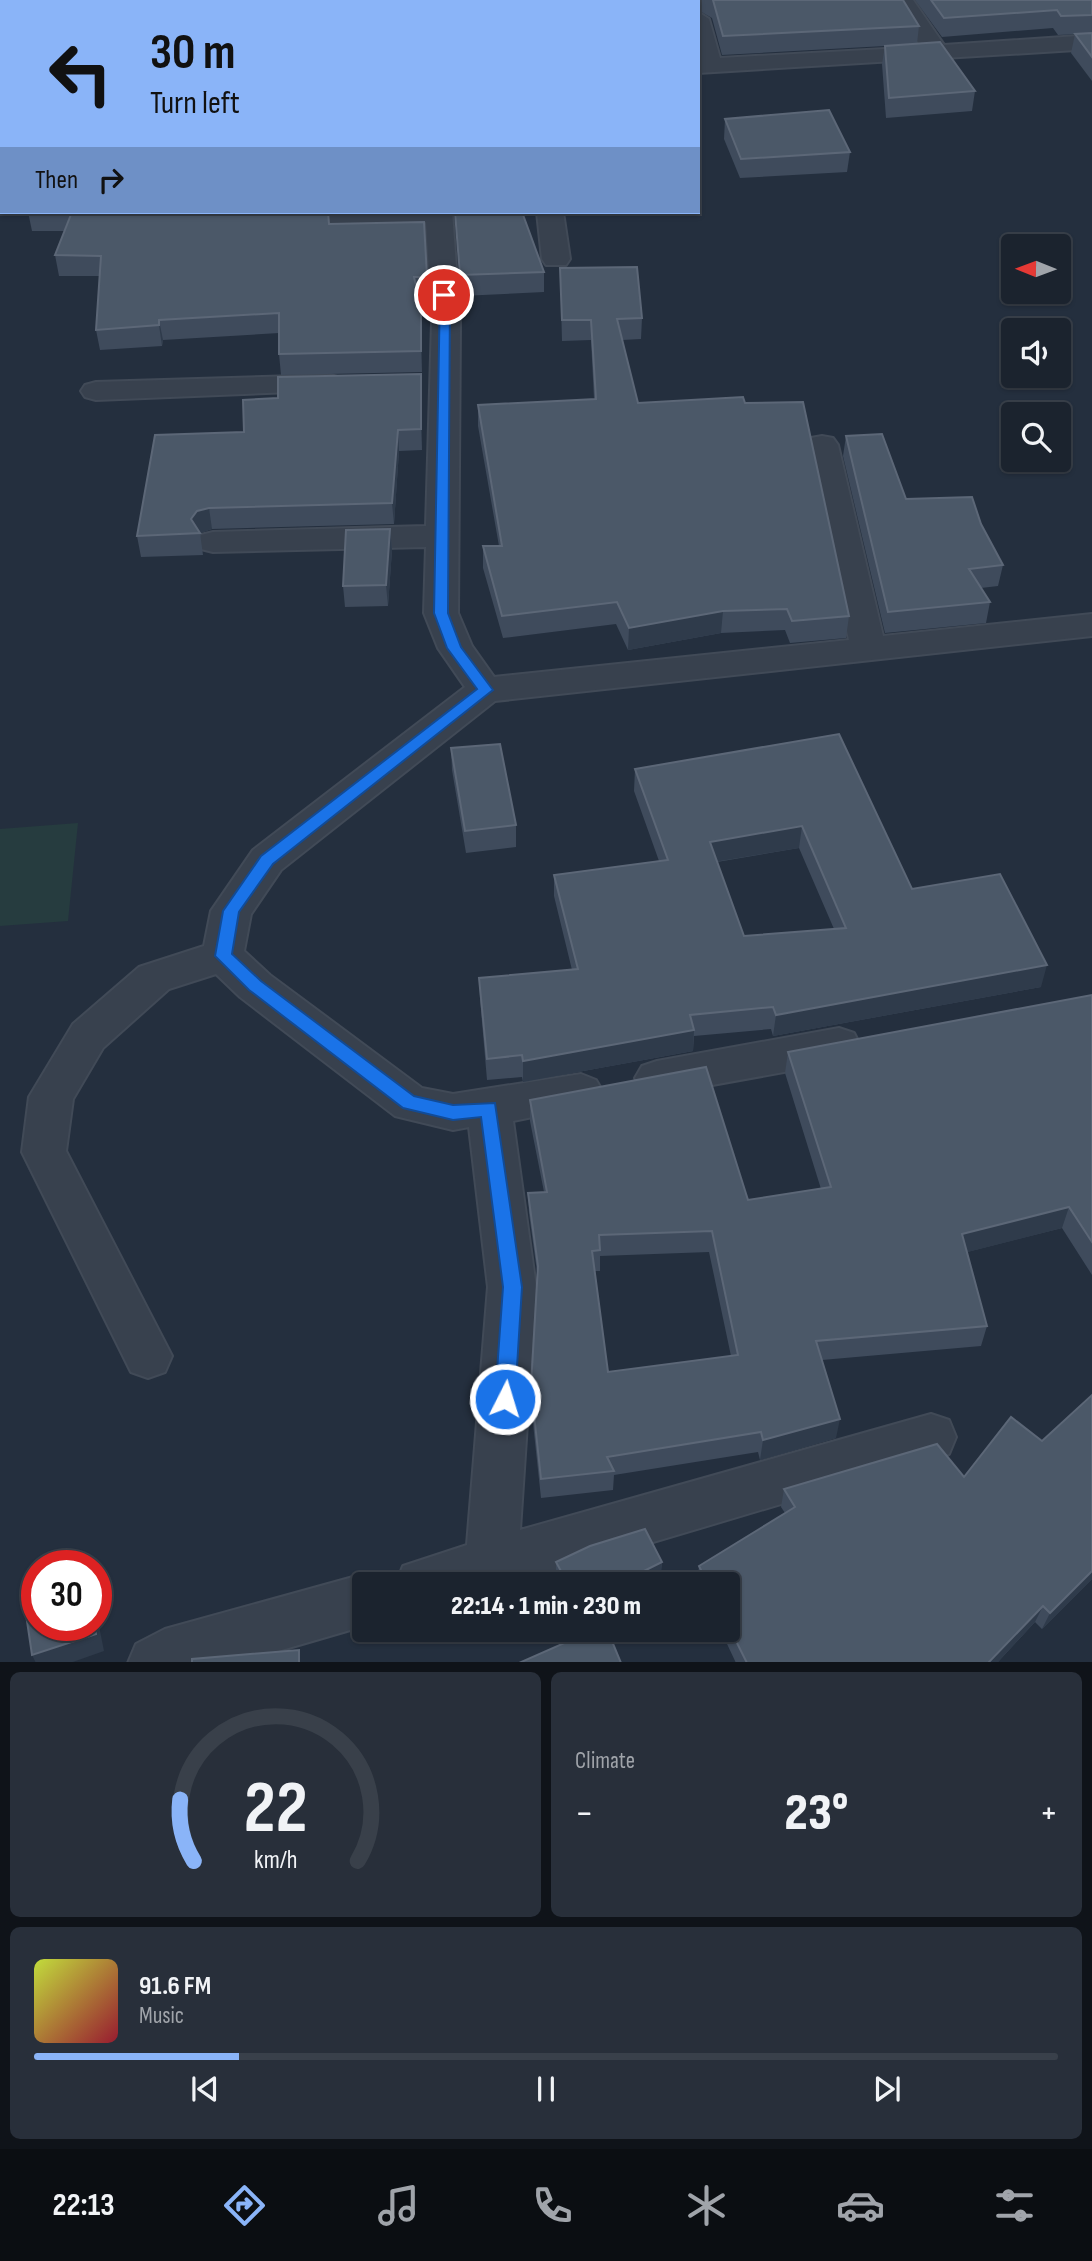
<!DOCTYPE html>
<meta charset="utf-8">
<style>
:root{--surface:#1b232e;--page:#282f3a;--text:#f1f3f6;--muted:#a0a4aa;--line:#39404a;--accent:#8ab4f8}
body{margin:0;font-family:"Sofia Sans Condensed",sans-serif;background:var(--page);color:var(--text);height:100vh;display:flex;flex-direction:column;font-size:26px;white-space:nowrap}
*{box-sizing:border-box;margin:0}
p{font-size:23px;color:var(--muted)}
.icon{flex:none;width:38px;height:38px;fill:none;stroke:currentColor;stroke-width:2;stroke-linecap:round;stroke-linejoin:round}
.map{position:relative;height:1662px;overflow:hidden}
.details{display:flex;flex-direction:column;gap:10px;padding:10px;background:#0f1319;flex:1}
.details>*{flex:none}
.top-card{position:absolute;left:0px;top:0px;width:700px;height:214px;box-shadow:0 2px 5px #0004,0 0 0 2px var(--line);background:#8ab4f8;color:#111;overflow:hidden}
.needle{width:46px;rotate:271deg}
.controls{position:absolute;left:1001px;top:234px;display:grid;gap:14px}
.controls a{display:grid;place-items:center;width:70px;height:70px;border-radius:7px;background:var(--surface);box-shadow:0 2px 5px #0004,0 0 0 2px var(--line);font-size:35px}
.speed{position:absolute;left:21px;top:1550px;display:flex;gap:14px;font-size:35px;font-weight:700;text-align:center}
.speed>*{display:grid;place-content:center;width:91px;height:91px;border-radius:50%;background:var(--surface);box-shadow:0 2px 5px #0004,0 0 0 2px var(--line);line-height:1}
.speed .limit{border:10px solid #d22;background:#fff;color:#111}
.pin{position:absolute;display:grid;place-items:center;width:60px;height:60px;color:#fff;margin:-30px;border:4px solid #fff;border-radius:50%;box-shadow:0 2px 7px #0007}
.me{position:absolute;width:77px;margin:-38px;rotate:5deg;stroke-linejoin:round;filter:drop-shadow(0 0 5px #0008)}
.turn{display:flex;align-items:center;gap:24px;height:147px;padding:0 35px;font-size:32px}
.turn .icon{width:91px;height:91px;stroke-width:2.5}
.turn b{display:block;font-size:49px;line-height:60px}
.then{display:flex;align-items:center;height:66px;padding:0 35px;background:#0003;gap:14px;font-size:26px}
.big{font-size:52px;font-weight:800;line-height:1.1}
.details .card{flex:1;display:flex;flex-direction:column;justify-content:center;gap:10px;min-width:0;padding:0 24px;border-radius:10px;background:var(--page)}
.details .dial{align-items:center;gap:0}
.dial svg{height:182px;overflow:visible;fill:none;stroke:var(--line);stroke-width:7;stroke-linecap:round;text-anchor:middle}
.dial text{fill:var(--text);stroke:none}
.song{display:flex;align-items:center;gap:21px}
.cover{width:84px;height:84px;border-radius:10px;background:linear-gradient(135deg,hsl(70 70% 55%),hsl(350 70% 35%))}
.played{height:7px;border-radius:4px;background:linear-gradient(90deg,var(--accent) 20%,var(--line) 20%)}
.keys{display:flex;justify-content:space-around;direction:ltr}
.heat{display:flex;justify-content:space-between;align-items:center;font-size:38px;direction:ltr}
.details .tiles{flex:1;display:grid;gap:10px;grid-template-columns:1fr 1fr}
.card:last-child{grid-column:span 2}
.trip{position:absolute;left:352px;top:1572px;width:388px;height:70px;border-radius:7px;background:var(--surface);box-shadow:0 2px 5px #0004,0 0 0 2px var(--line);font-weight:800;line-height:70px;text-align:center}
.menu{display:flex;height:112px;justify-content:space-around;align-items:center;background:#0b0e12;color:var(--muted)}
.menu .icon{width:49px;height:49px}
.menu .selected{color:var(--accent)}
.menu b{font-size:32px;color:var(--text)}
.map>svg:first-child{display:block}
</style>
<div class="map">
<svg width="1092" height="1663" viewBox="0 0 1092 1663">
<rect width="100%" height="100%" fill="#242f3e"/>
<path fill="#263c3f" d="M78,823L68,921L0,926V829Z"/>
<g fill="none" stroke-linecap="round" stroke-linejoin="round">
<defs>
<g id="minor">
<path d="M891,0H913L944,45L1092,35V49L698,73V12L709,19L720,58L921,47Z"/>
<path d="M273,212H452L460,322L458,613L472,646L494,677L849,640L806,445L811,438L822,436L833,438L838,445L883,636L1092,614V636L495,701L281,870L251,914L244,951L270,975L422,1088L453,1094L581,1074L596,1080L603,1092L596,1104L513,1121L536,1287L520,1530L931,1414L949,1420L956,1437L949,1454L512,1584H396L403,1566L467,1545L488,1287L469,1127L453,1130L395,1116L240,997L216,974L169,989L103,1048L73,1099L66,1151L172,1356L165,1372L148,1378L131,1372L22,1152L29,1097L73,1024L139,967L204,946L211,911L253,850L465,687L438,648L424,613L426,547L213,552L201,549L197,542L201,535L213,532L426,526L432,322L426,222L276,227L267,225L263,219Z"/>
<path d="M537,212H563L570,259L566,265H546L542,259Z"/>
<path d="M330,375L341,378L345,384L341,390L96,400L85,397L81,391L85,385L96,382Z"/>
<path d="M839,1028L854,1033L860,1045L854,1057L839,1062L657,1095L642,1090L635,1078L642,1066L657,1061Z"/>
<path d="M364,1574L384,1584H364V1626L237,1663H128L136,1644L165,1629Z"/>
</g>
</defs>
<use href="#minor" stroke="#414a57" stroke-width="4"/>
<use href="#minor" fill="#38414e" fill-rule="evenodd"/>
</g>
<g fill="#3f4b5c" fill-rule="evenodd">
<path d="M0,0H164L163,2H2V65H0Z"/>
<path d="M529,0H903L919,26L917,44L975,91L972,111L886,118L882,64L885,46L722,55L712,18L698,10V2H529Z"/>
<path d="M915,0H1092V81L1071,53L1075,34H1080L1058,35L1053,28L942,37Z"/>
<path d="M725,119L850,152L847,172L740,178L724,139Z"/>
<path d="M28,212H213L134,213L130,214L329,224L424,222L428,297H419L421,307L422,328V372L281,375L279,354V333L163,340L162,346L100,350L96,330L100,276H59L55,255L65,231H32Z"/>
<path d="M455,212L544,272V292L461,296Z"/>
<path d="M560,268L642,318L641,339L622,340L638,403H745L849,616L846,638L790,643L785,630L721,633L628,650L616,624L503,638L483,568V546H499L478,426V405L594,399L591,340L562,341Z"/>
<path d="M422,395V450L399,451L394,524L212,529L200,533L203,555L141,557L137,536L244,432Z"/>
<path d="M846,436L906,499L981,524L1003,565L998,586L981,588L990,602L986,623L885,633L843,456Z"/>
<path d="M390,529L392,550L388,606L345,607L343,586Z"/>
<path d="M839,734L912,889L1041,987L773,1036L771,1029L694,1036L693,1051L523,1082L522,1077L487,1080L480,999L479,978L572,970L554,896V875L659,861L634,791L635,769ZM799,848L834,929L744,936L717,862Z"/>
<path d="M451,748L516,825V847L466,853L452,770Z"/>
<path d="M1092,995V1275L1062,1228L967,1252L987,1326L981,1346L822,1360L836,1438L760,1460L758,1452L614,1475L613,1490L541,1498L531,1405V1386L538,1279L529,1213L528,1193L544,1192L530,1121V1100L748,1200L821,1189L785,1073L788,1052ZM709,1252L731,1356L608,1372L595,1271H600V1256Z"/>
<path d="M1092,1395V1579L1042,1629L1035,1622L997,1663H736L720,1629H728V1584H697L699,1566L785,1513L781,1507L784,1489L964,1477L1042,1441Z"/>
<path d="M556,1562H662L660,1580L652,1584H558L556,1580Z"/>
</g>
<g fill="#2f3b4b">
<path d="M116,212H134V213L122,217Z"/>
<path d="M421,307L422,328V372L421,351Z"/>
<path d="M159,320L163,340L162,346L159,325Z"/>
<path d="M421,374L422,395V450L421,429Z"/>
<path d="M398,430L399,451L394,524L392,503Z"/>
<path d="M209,508L212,529L200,533L191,519L197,511Z"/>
<path d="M390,529L392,550L388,606L386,585Z"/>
<path d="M723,611L721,633L628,650L629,628Z"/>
<path d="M802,826L799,848L708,863L710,842Z"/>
<path d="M1047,965L1041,987L773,1036L776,1015Z"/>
<path d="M694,1030L693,1051L523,1082V1061Z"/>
<path d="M1069,1207L1062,1228L956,1255L962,1234Z"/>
<path d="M840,1419L836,1438L760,1460L763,1440Z"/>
<path d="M662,1562L660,1580L652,1584H618Z"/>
<path d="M1092,1571V1579L1042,1629L1050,1613Z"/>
<path d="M1043,1606L1035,1622L997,1663H988Z"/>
<path d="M96,1611L104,1651L70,1663H36L32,1655L96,1626Z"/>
</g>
<g fill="#4b5868" stroke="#5c6777" stroke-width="2" fill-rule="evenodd">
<path d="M0,0H157L156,2H2V46H0Z"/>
<rect x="531" y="0" width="167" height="2"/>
<path d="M713,0H903L919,26L723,36Z"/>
<path d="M931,0H1092V15L1061,16L1057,10L944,18Z"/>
<path d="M1092,33V57L1075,34Z"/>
<path d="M940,42L975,91L889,98L885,46Z"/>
<path d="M829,110L850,152L741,159L725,119Z"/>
<path d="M72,212H121L131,215L214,212H328L329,224L424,222L427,277H414L421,307V351L279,354V313L159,320V325L96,330L101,256L55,255Z"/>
<path d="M455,212H522L544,272L460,275Z"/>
<path d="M637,267L642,318L617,319L638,403L743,397L745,403L803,402L849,616L792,621L787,609L723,611L629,628L617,602L502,616L483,546H502L478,405L596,399L591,320H562L560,268Z"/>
<path d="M421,374V429L398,430L392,503L209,508L197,511L191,519L200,533L137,536L155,435L244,432L243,400L278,398V377Z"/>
<path d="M882,434L906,499L972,497L981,524L1003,565L969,569L990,602L888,612L846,436Z"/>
<path d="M390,529L386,585L343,586L346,530Z"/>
<path d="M839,734L912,889L1000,874L1047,965L776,1015L773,1007L690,1015L694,1030L523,1061L522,1055L487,1059L479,978L578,969L554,875L668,860L635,769ZM802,826L846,928L744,936L710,842Z"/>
<path d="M500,744L516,825L465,831L451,748Z"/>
<path d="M1092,995V1242L1069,1207L962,1234L987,1326L816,1341L840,1419L763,1440L761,1432L607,1457L614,1471L541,1479L531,1386L538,1266L528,1193L547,1192L530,1100L706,1067L748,1200L831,1187L788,1052ZM712,1231L738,1355L608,1372L592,1251L600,1250L599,1235Z"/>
<path d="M1092,1395V1571L1050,1613L1043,1606L988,1663H747L728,1625V1584H708L699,1566L795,1507L784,1489L937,1444L964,1477L1011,1417L1042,1441Z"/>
<path d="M645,1529L662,1562L618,1584H568L556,1562L590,1546Z"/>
<path d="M37,1590V1626H95L96,1634L32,1655L23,1594Z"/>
<path d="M596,1629H607L621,1663H519Z"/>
<path d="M299,1650V1663H192V1659Z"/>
</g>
<path fill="#1a73e8" stroke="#114b97" stroke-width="2" d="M440,292L450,295L448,613L461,647L493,690L273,864L239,912L232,954L261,981L414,1096L453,1105L495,1103L522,1287L515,1399L512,1405L505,1408L498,1405L495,1399L503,1287L481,1117L453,1120L403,1108L249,990L215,956L223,911L261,856L477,689L447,648L434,613Z"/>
</svg>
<div class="controls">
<a><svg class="needle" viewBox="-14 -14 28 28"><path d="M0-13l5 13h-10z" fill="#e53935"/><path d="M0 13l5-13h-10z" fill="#a0a4aa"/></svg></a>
<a><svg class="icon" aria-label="sound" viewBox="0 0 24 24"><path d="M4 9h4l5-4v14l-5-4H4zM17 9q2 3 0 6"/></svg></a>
<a><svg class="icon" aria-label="search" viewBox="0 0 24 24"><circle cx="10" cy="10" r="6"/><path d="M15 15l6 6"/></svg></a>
</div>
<div class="speed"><div class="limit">30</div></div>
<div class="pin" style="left:444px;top:295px;background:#d93025"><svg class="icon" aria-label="arrive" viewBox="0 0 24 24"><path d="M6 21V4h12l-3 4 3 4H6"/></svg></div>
<svg class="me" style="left:505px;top:1399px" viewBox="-20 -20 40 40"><circle r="17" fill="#1a73e8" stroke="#fff" stroke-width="3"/><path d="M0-11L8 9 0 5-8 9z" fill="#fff"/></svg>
<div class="trip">22:14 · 1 min · 230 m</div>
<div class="top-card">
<div class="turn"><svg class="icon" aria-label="left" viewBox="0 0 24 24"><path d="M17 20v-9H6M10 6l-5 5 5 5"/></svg><div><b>30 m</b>Turn left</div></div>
<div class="then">Then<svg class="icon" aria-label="right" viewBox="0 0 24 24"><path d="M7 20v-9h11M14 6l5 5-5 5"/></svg></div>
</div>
</div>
<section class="details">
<div class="tiles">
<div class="card dial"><svg viewBox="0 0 100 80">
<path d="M14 69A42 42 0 1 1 86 69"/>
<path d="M14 69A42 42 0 0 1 8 42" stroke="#8ab4f8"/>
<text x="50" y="56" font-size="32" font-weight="700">22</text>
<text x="50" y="72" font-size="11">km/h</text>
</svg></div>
<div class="card"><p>Climate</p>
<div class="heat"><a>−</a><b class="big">23°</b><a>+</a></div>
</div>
<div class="card">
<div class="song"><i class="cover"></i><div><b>91.6 FM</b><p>Music</p></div></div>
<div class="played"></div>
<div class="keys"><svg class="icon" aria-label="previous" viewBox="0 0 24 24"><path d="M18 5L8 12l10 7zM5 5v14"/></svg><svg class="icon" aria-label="pause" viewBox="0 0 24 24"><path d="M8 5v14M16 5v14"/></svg><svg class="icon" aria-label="next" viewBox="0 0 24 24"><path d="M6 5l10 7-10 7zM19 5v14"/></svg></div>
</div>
</div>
</section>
<nav class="menu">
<b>22:13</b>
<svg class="icon selected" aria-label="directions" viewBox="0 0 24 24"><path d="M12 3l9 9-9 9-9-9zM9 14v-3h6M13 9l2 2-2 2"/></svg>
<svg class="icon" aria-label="music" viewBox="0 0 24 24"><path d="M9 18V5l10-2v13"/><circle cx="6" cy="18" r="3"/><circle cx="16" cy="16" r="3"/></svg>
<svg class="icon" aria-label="phone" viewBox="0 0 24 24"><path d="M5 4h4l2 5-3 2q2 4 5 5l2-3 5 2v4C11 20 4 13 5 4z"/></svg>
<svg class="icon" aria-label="climate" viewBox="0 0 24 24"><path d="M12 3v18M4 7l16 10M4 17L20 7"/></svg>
<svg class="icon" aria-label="car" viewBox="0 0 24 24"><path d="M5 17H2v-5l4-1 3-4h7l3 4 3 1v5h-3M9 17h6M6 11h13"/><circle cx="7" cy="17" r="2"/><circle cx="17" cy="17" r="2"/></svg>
<svg class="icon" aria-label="filters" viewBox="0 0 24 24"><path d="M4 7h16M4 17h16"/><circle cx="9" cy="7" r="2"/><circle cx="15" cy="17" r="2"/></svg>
</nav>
